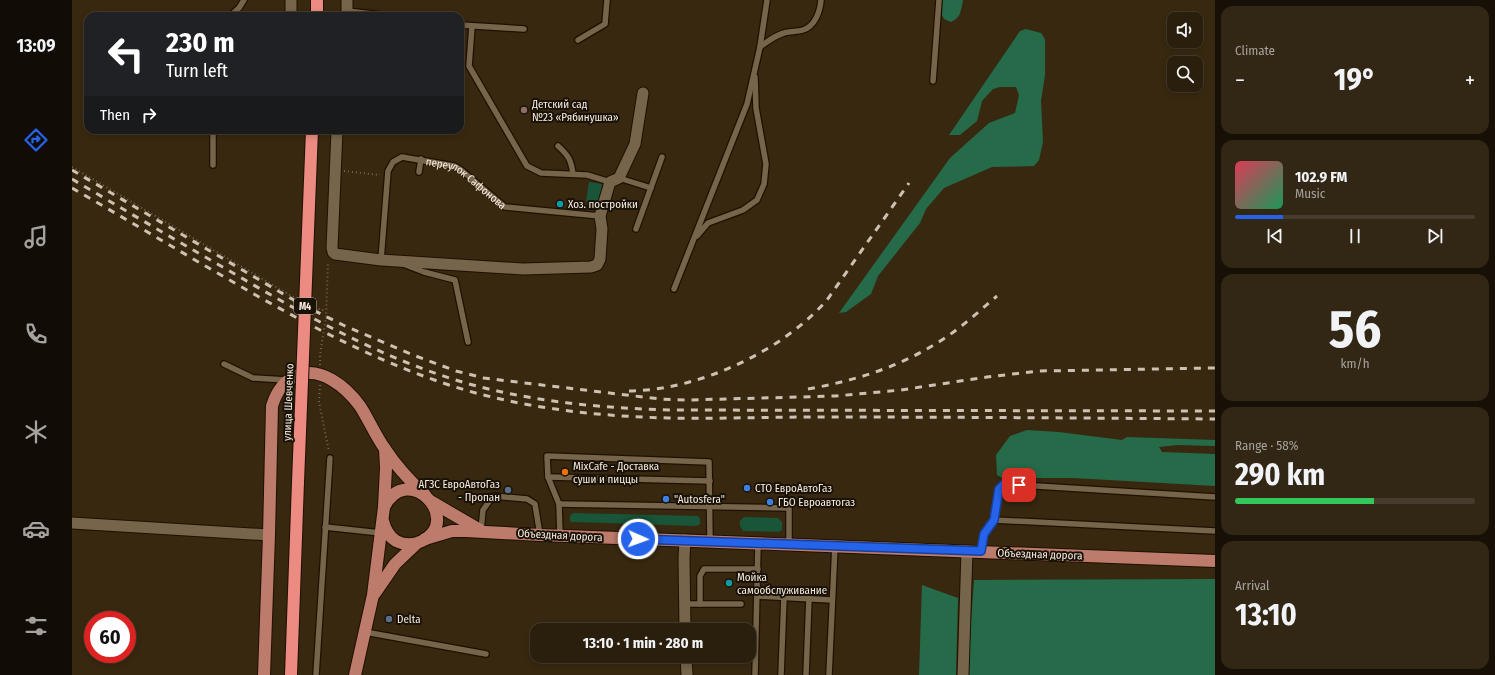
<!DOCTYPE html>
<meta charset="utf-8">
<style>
:root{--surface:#2a1e0c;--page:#322715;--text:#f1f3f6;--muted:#a5a29d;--line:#463c2d;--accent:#2563eb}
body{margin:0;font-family:"Fira Sans Condensed",sans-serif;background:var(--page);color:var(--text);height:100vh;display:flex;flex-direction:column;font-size:15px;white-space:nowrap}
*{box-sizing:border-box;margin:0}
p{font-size:13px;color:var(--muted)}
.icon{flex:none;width:22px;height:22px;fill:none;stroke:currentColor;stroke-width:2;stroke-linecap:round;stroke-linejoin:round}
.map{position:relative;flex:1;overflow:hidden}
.sheet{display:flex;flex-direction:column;gap:6px;padding:6px;background:#171007;width:280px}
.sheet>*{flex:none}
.top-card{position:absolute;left:12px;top:12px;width:380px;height:122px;border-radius:12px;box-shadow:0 2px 6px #0003,0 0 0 1px var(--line);background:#202124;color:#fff;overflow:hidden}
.buttons{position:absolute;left:1095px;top:12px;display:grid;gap:8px}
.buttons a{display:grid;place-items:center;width:36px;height:36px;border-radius:8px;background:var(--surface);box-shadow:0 2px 6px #0003,0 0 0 1px var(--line);font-size:20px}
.speed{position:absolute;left:12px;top:611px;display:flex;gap:8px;font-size:20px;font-weight:700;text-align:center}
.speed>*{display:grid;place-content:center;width:52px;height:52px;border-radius:50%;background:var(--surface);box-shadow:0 2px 6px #0003,0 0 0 1px var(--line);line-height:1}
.speed .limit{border:6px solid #d22;background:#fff;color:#111}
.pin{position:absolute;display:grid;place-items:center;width:34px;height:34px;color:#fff;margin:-17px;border-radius:8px;box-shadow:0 2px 6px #0006}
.me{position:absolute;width:44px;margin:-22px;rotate:92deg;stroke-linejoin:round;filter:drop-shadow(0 0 3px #0008)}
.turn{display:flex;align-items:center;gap:14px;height:84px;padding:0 16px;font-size:18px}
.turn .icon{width:52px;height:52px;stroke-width:2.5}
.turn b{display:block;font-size:28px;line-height:34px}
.then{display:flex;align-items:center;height:38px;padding:0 16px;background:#0003;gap:8px;font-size:15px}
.big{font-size:30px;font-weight:700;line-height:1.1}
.sheet .tile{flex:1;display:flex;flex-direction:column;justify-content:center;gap:6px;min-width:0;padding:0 14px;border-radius:12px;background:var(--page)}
.sheet .dial{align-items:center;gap:0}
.dial b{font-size:52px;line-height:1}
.song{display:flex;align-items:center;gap:12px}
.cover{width:48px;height:48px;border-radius:6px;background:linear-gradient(135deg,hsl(350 70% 55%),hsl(150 70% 35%))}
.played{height:4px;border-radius:2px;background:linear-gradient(90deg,var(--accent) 20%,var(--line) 20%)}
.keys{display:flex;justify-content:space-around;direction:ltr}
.heat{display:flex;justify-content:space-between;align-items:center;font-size:22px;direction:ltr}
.charge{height:6px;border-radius:3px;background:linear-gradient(90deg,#34c759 58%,var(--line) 0)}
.trip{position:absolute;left:458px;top:623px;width:226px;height:40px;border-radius:12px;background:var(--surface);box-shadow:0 2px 6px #0003,0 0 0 1px var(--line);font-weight:700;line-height:40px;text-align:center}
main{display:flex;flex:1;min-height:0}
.menu{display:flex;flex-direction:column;width:72px;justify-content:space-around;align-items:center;background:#110c05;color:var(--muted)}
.menu .icon{width:28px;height:28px}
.menu .on{color:var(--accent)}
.menu b{font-size:18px;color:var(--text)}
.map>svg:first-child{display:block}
</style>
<main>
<nav class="menu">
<b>13:09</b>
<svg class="icon on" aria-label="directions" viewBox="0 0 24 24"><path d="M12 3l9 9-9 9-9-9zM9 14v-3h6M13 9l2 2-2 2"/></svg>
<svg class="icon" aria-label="music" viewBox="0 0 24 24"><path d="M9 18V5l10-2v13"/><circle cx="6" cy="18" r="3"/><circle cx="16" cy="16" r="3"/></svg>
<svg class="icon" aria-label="phone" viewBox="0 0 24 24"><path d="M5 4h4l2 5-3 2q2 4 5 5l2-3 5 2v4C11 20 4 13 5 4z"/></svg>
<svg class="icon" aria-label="climate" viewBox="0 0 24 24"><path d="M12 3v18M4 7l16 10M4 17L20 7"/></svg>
<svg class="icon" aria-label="car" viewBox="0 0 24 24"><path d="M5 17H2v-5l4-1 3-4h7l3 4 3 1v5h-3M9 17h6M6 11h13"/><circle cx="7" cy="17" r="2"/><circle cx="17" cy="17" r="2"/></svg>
<svg class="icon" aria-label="filters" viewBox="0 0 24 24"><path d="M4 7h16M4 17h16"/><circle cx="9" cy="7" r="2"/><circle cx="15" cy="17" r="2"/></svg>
</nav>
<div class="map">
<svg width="1143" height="675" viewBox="0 0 1143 675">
<rect width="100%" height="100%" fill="#382810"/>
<g fill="#185539">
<path d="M517,182L530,184L527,203L514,201Z"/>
<path d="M501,513L626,516L628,519V524L624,526L500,522L498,521V516Z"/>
<path d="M672,517L706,518L710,522V530L706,532L671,531L668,526V521Z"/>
</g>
<g fill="#256a49">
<path d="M870,0H891C889,10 889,18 879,22L872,19L868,11Z"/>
<path d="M954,29L969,33L973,39V75L969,101L971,142L967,160L962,166L920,167L872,188L854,209L848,223L806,276L799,294L774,312L767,313L878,158L917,123L943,113L947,95L944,87H928L921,89L910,101L905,121L888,135H877L948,31Z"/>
<path d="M955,430L987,432L1050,440L1055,437L1143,440V446L1106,445L1087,447L1090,452L1143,454V486L1001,478H930L925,475L924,455L938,436Z"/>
<path d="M1143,579V675H897L898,635L902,580Z"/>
<path d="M850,585L886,598L884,675H847Z"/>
</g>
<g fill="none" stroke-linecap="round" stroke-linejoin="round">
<defs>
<g id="lane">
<path d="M275,11L318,16"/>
<path d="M158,16L167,8L172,0"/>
<path d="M388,25L452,29"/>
<path d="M400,26L397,66L455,166L469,173L515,175L538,182"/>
<path d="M506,40L533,24L535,0"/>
<path d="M688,47C696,41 702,36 712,33C718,31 725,32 731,30C743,26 748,12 749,0"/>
<path d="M861,81L867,0"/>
<path d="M486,146C497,156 499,160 501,174"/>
<path d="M141,165V130"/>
<path d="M347,172L349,159"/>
<path d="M547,178L579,188"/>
<path d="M564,229L590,157"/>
<path d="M625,236L636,223L671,210L685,200L692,184L694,164L684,108L683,77"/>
<path id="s1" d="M309,260L316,171L321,162L330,157L382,166L389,170L433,207L528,216"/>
<path d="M334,265L352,272L383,280L396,342"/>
<path d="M602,289L675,104L688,47L695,0"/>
<path d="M152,364L181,378L214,380"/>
<path d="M476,477L638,481"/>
<path d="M487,504L717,508V544"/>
<path d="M922,520L1143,531"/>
<path d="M253,527L309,533"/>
<path d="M409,530L411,510L421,496L455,499L463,504L468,535"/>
<path d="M488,536L487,504L476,477L475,456L637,462L638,541"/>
<path d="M909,551L913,534L922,520L927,489L932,484L1143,497"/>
<path d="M685,596L760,600"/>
<path d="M613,604H669"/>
<path d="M628,604V576L632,569H686"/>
<path d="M293,632L414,654"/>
<path d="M244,675L258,458"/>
<path d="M683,675L686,543"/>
<path d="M709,675L712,597"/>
<path d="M734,675L737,598"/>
<path d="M757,675L763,546"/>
</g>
<g id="street">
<path d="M219,16V0"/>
<path d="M275,16V0"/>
<path d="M265,130L260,248L261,252L263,254L309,260L451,269L519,267L525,265L528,259L530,229L528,216L538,182L547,178L563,144L571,93"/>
<path d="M0,523L197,535"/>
<path d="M613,540L612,558L613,630"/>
<path d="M614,656L615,675"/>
<path d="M891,675L895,551"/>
</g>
<g id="primary">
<path d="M360,502L408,530"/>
<path d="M312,507L314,468L313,449"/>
<path d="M353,539L380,531H394L468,535L1143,561"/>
<path d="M303,593L323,564L344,544"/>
<path d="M192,675L197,535L200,406C204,393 210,382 224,376C248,365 274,387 288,406C297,420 303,435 313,449C324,466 338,481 353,495"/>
<path d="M283,675L301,595L312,507C336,460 392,520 350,541C342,545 332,545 324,541C316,536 313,529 311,521"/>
</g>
<g id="highway">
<path d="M245,16V0"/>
<path d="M219,675L226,482"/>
</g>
</defs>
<use href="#lane" stroke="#1f1000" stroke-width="8"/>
<use href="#street" stroke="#1f1000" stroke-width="13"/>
<use href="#primary" stroke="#1f1000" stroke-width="14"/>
<use href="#highway" stroke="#1f1000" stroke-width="14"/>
<g stroke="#766752" stroke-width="2" stroke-dasharray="1 3" stroke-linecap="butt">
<path d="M0,167L223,298"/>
<path d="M272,171L308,175"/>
<path d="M243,307L249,310H254"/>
<path d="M248,365V355L254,317L256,262"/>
<path d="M248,385L247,402L257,452"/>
</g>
<use href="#lane" stroke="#76644b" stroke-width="5.5"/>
<use href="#street" stroke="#76644b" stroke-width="11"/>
<use href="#primary" stroke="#bd7b6b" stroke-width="12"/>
<use href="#highway" stroke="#ec8b81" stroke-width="12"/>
<g stroke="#cdc1b1" stroke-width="3" stroke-dasharray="7 7" stroke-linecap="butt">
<path d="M0,170L225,302L273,326L341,355L384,371L412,378L428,380L588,399L616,400L764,396L829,390L915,377L967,371L1143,368"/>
<path d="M0,179C54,211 107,242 161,273C236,317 313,360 397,384C463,402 529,408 597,410L1143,411"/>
<path d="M0,188C54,219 107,251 161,282C230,322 301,360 377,385C448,408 522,416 596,418C644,419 692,417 740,417C875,417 1009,418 1143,419"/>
<path d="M736,389C781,381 825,368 865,343C887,330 906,312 925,296"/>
<path d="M557,391C627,390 709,352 755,300L837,183"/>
</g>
<defs>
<path id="highway-bridge" d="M226,482L240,130"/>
</defs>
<use href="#highway-bridge" stroke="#1f1000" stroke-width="14" stroke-linecap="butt"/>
<use href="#highway-bridge" stroke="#ec8b81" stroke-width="12"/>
</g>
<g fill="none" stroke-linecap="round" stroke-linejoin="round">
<defs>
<path id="route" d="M566,539L909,551L912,534L922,520L927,489L932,484L947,485"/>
</defs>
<use href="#route" stroke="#184099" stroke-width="10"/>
<use href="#route" stroke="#2563eb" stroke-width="7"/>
</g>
<circle fill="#8d6e63" stroke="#191208" stroke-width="1.5" cx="452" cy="110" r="4"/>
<g fill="#0f9aa8" stroke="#191208" stroke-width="1.5">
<circle cx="488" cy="204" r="4"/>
<circle cx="657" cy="583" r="4"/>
</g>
<circle fill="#e8710a" stroke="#191208" stroke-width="1.5" cx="493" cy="472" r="4"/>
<g fill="#3f7fe0" stroke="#191208" stroke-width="1.5">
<circle cx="675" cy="488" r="4"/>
<circle cx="594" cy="499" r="4"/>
<circle cx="698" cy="502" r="4"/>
</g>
<g fill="#5c6f8a" stroke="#191208" stroke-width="1.5">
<circle cx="436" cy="490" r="4"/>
<circle cx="317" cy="619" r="4"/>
</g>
<g text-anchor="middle" stroke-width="4" stroke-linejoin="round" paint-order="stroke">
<rect fill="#191208" stroke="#b4ab9e" stroke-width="1" x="222" y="298" width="22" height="16" rx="3"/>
<g font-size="10" font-weight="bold" fill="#f7ecde">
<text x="233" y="310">M4</text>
</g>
<g font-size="11" fill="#f7ecde" stroke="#191208" text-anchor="start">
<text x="460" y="108">Детский сад<tspan x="460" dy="13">№23 «Рябинушка»</tspan></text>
<text x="496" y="208">Хоз. постройки</text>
<text x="501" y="470">MixCafe - Доставка<tspan x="501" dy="13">суши и пиццы</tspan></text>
<text x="428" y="488" text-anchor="end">АГЗС ЕвроАвтоГаз<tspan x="428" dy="13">- Пропан</tspan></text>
<text x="683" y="492">СТО ЕвроАвтоГаз</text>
<text x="602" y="503">"Autosfera"</text>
<text x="706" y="506">ГБО Евроавтогаз</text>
<text x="665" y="581">Мойка<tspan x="665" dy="13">самообслуживание</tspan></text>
<text x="325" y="623">Delta</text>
</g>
<g font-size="11" fill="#f7ecde" stroke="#191208">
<text dy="4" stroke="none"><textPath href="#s1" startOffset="181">переулок Сафонова</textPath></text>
<text transform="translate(216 402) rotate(-88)" y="4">улица Шевченко</text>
<text transform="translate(488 535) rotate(3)" y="4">Объездная дорога</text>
<text transform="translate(968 554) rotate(2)" y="4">Объездная дорога</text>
</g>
</g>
</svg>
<div class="buttons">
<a><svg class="icon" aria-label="sound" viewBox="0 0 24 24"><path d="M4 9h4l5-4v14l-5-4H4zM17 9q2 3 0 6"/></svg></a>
<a><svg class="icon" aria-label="search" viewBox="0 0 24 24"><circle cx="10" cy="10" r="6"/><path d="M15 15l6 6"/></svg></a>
</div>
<div class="speed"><div class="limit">60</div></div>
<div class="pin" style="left:947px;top:485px;background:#d93025"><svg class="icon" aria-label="arrive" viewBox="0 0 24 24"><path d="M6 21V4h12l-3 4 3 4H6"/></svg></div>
<svg class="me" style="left:566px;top:539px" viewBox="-20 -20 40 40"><circle r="17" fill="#2563eb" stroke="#fff" stroke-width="3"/><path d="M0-11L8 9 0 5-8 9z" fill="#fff"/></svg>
<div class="trip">13:10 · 1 min · 280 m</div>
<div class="top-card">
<div class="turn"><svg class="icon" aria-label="left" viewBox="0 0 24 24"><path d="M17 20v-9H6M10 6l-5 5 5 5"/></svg><div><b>230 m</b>Turn left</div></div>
<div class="then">Then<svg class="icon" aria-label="right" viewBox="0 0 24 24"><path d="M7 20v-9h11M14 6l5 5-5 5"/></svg></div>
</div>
</div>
<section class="sheet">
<div class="tile"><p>Climate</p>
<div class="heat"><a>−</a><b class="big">19°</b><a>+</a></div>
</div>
<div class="tile">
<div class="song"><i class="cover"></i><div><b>102.9 FM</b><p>Music</p></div></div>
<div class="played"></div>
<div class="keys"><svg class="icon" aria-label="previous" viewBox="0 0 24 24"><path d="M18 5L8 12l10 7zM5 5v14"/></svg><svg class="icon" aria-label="pause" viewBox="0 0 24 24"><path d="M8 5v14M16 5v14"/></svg><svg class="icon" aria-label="next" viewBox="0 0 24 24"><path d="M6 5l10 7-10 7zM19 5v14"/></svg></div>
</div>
<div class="tile dial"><b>56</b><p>km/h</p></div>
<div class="tile"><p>Range · 58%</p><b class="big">290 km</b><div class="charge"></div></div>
<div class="tile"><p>Arrival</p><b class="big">13:10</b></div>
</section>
</main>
